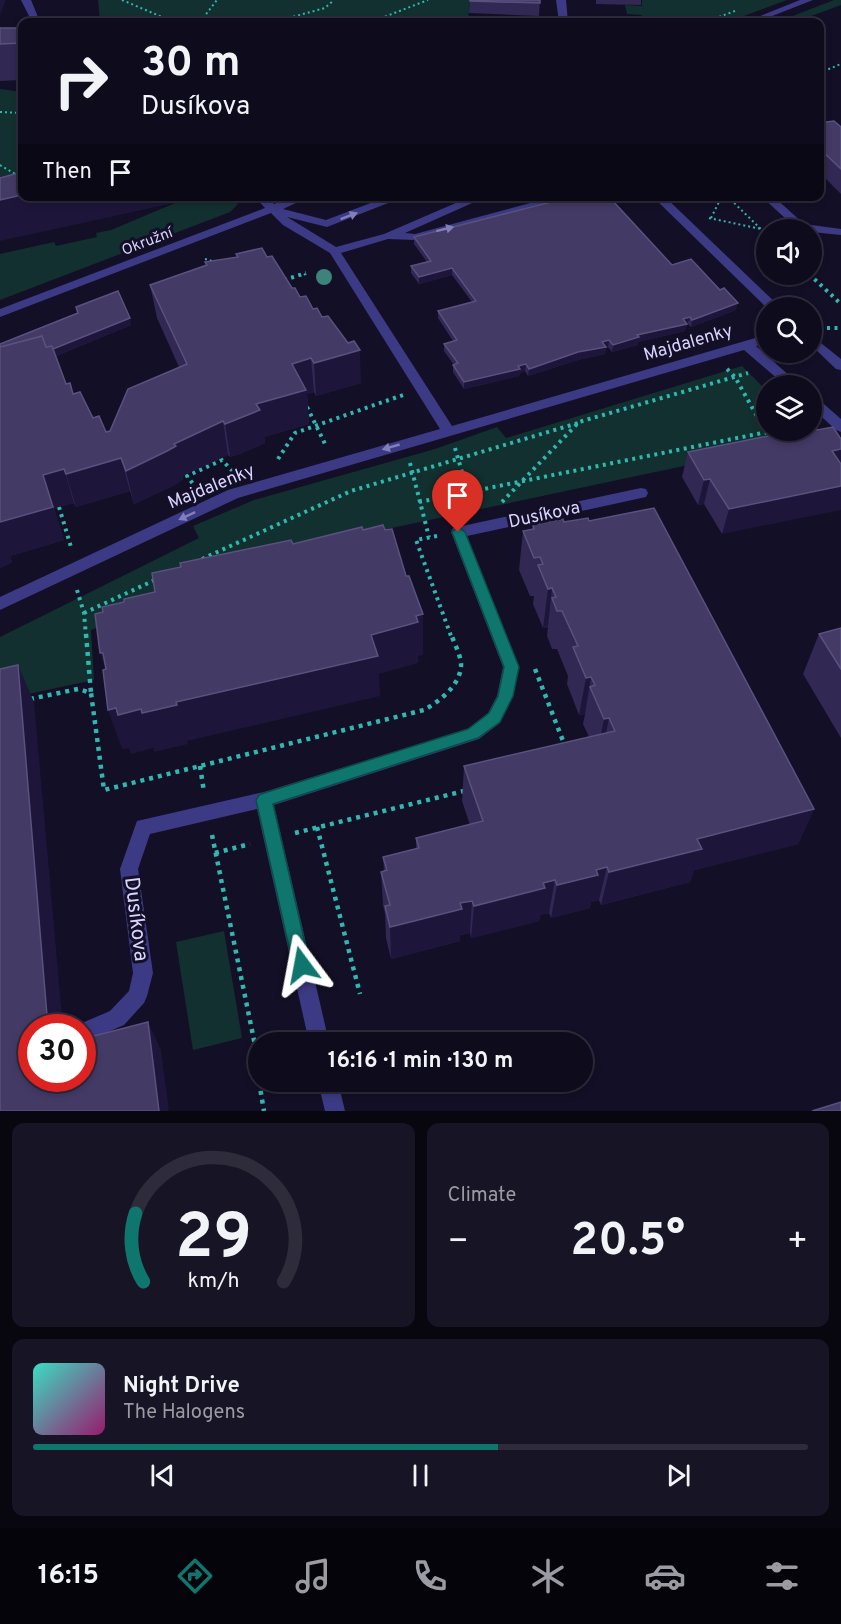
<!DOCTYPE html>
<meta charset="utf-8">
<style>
:root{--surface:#0e0b1c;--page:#171425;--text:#f1f3f6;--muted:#9b9ba3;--line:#2e2b3b;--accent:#0f766e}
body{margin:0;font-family:Overpass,sans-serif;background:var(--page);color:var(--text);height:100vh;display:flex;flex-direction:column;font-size:22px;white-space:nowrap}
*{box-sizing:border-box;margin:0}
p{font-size:20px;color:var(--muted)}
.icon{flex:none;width:33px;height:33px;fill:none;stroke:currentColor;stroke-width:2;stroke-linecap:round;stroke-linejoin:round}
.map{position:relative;height:1111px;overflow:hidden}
.drawer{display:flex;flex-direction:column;gap:12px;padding:12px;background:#08060f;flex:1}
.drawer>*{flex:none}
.guide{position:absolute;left:18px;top:18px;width:806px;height:183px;border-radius:12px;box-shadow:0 3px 9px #0003,0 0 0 2px var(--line);background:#0e0b1c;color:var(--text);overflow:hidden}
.buttons{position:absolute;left:756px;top:219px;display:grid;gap:12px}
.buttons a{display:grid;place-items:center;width:66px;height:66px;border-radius:50%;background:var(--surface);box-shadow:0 3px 9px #0003,0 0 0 2px var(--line);font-size:30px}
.speed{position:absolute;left:18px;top:1014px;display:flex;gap:12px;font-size:30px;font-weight:700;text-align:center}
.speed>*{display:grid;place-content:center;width:78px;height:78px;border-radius:50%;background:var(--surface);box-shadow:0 3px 9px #0003,0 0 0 2px var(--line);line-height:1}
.speed .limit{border:9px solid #d22;background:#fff;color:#111}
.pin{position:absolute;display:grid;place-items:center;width:51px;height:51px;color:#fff;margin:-62px -26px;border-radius:50% 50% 50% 0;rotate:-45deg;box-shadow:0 0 6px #0007}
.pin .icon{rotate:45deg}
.me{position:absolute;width:66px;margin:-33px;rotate:347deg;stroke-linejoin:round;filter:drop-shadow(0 0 4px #0008)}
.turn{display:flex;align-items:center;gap:21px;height:126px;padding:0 24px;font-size:27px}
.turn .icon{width:78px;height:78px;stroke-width:2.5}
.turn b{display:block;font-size:42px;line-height:51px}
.then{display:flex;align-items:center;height:57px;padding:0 24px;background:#0003;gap:12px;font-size:22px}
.big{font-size:45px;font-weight:700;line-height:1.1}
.drawer .tile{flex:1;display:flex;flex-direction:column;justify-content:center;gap:9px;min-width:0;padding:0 21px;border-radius:12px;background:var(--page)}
.drawer .dial{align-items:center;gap:0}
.dial svg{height:156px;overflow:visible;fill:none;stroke:var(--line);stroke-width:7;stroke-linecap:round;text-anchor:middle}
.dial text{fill:var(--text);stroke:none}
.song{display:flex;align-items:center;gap:18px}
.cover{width:72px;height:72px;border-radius:9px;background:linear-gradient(135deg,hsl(170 70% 55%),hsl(320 70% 35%))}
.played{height:6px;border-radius:3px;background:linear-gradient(90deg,var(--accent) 60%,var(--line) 60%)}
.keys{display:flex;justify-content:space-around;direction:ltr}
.heat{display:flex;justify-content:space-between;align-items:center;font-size:33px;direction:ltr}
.drawer .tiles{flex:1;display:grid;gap:12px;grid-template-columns:1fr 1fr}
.tile:last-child{grid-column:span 2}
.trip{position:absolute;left:248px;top:1032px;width:345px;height:60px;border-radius:30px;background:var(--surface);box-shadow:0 3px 9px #0003,0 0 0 2px var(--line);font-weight:700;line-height:60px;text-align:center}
.menu{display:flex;height:96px;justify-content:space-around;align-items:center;background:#06040b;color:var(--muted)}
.menu .icon{width:42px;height:42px}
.menu .active{color:var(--accent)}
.menu b{font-size:27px;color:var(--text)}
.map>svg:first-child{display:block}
</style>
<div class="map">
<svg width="841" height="1111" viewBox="0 0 841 1111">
<rect width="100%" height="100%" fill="#130f26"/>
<g fill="#12302f">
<path d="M98,0H470L468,22H100Z"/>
<path d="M642,0H787L728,22H651L641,15L627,14L625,5L642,6Z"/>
<path d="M834,0H841V5L795,22H777Z"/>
<path d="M0,89L22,92V185L0,190Z"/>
<path d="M172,197H231L238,204L230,212L0,300V254L54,242L56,246L97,237L96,233L111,230L175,203Z"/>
<path d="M742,366L766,390V430L808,431L774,447L316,544L91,630L94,680L0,700V637L199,538L193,526L254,500L435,449L497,427L506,438Z"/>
<path d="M224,931L242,1038L193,1050L176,942Z"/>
</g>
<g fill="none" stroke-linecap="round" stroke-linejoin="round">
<g stroke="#2fb8b0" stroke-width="2" stroke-dasharray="2 3" stroke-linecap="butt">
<path d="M122,0L174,22"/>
<path d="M200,22L217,0"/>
<path d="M274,22L325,8L334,0"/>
<path d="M371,22L428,0"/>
<path d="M705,22L735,11"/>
<path d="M819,73L841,64"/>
<path d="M0,112L22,113"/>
<path d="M0,165L22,178"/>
<path d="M727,196L766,234"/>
<path d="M709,218L761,229"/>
<path d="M711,218L722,196"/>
<path d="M205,259L216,262"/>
<path d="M304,275L308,272"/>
</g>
<g stroke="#2fb8b0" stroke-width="4" stroke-dasharray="3 4.5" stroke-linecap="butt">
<path d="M809,274L841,304"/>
<path d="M284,280L306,273"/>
<path d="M827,328H841"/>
<path d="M727,369L735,377L767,434"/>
<path d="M307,407L326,446"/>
<path d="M455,448L473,510"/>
<path d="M278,459L295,433L403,395"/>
<path d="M410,463L429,537"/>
<path d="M197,489L187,476L222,460L235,474"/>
<path d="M419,502L777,430"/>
<path d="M502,502L579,422L748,373"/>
<path d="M59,507L71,547"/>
<path d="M437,536L416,540L451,636"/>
<path d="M202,559L351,491L578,423"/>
<path d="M77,590L84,613L86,636"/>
<path d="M84,613L157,579"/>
</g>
<g stroke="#2fb8b0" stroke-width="4.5" stroke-dasharray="4 5" stroke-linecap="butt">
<path d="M86,634L91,693"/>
<path d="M535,669L565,746"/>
<path d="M30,699L78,689L91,693L104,790L424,710C440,701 459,686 461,667C462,657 454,643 451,634"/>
<path d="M200,766L204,792"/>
<path d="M317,827L360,994"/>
<path d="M295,833L468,790"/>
<path d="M212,835L256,1050L258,1073"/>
<path d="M215,853L250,844"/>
<path d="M259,1082L264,1111"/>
</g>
<g fill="#3d3a85" fill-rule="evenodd">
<path d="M21,0H31L40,22H32Z"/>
<path d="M556,0H566L568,22H559Z"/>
<path d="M800,0H813L757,22H745Z"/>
<path d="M254,196H266L274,204L294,196H311L283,209L326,220L389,196H406L327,227L287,217L336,247L384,234L472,196H488L405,233L415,234L556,196H576L415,240L388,239L341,253L452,426L766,335V343L756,346L801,386H786L744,350L238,498L0,610V597L228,490L440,429L330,253L283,225L271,213L0,317V309L265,208Z"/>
<path d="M652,196H664L781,308H767Z"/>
<path d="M761,196H773L804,224L841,229V235L812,232V230L797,229Z"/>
<path d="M812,336L841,359V370L836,369L812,346Z"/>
<path d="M812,397L817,398L841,419V432L836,430L812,408Z"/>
<path d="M641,488L646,489L648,493L646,497L467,536L519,667L513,696L500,723L479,739L274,805L329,1042H309L257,809L150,834L138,869L153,973L147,996L144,1003L124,1025L82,1043V1028L75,1026L110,1011L129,991L133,973L120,869L137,821L264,792L468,729L488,713L497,696L503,667L451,532L453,528Z"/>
<path d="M318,1082H338L345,1111H325Z"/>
</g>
</g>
<circle fill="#3d827b" cx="324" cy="277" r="8"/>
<g fill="#312854">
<path d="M470,0H540L539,16L469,13Z"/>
<path d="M596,0H641V5L596,4Z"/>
<path d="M0,28H22V80L0,81Z"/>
<path d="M819,123L841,127V194L819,172Z"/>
<path d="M414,237L672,265L736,310L691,327L688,324L687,325L685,331L638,342V345L612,352L608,347L606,348L605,354L578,360L528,376L525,371L520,373L519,376L464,389L453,372V365H454L444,351V344L453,341L438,318V311L472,302L452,275L419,284L411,273V266L427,262L414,244Z"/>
<path d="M236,254L267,257L292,288L300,297L361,383L316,396L314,392L307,394L309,424L264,437L265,443L240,454L230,457L228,455L182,476L183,479L175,485L134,504L130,491L76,507L74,503L54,508L64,540L10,556L12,562L0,568V344L77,313L76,307L131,325L56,356L66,384L106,432L110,431L179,367L157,318L150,285L206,265L205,262L237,257Z"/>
<path d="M798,430L722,534L704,504L698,505L682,477L688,452Z"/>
<path d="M589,521L814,809L798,844L694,870L690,882L601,905L599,900L591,902L590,908L551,918L549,913L540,915L539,921L471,938L470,933L460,935V941L391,959L386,938L385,914L383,905L381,872L384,871L383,857L416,849V838L470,825L462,801L464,766L589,737L583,724L585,714L579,715L567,684L568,676L557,649H552L547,636L548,627L543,628L533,604L534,596H530L519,570L523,531L532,529L533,525Z"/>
<path d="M841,628V738L803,674L819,634Z"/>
</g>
<g fill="#1d163a">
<path d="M0,0H6L0,15Z"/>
<path d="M22,195V196H173L174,203L0,241V200Z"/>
<path d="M452,268V275L419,284V277Z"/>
<path d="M738,303L736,310L691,327L692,320Z"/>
<path d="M690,317L685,331L638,342V345L612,352L613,345Z"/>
<path d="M130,318L131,325L48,359L46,352Z"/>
<path d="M609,340L608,347L606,348L605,354L578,360L528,376L529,369Z"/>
<path d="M360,350L361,383L316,396L314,363Z"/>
<path d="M311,358L314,392L307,394L309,424L264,437L265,443L240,454L230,457L225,424L292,364Z"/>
<path d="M526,364L525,371L520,373L519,376L464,389V382Z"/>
<path d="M223,421L228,455L182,476L183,479L175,485L134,504L126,471L174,444Z"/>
<path d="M841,449V466L832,451Z"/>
<path d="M121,458L130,491L76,507L66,474Z"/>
<path d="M64,469L74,503L54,508L64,540L10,556L12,562L0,568V522L43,475Z"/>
<path d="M710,479L704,504L698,505L704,480Z"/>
<path d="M841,486V510L722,534L729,509Z"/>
<path d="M552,588L548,626L543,628L548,589Z"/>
<path d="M423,614V655L418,656V663L379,674L380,696L187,741L188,744L154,752L153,748L131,754L129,748L122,749L108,710L116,708L176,702L371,635L416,616Z"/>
<path d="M100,653H103L114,694Z"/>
<path d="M18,665L34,702L63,1028H48Z"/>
<path d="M591,677L585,714L579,715L586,678Z"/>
<path d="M609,718L602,754L597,755L604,719Z"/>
<path d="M814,809L798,844L694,870L690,882L601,905L609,872L697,839Z"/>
<path d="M607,867L599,900L591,902L590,908L551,918L557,885L596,870Z"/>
<path d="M555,880L549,913L540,915L539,921L471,938L474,906Z"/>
<path d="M472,901L470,933L460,935V941L391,959L390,927L460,903Z"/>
<path d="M148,1022L161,1050L169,1111H159Z"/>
</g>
<g fill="#433a66" stroke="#5a527e" stroke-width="1.5">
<path d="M470,0H540V3L470,1Z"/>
<path d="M529,21V22H449Z"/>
<path d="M0,28H22V43L0,44Z"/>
<path d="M834,121L841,127V169L819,148V123Z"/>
<path d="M22,172V195L0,200V178Z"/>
<path d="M575,196H602L611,199L672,265L691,259L720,290L724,288L738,303L692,320L690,317L683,319L687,324L637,335L639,337L613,345L609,340L602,342L606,347L578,352L529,369L526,364L518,366L520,369L464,382L453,365L458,363L444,344L457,340L438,311L476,301L452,268L419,277L411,266L431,261L414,237Z"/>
<path d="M262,248L267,257L272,256L292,288H295L300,297L306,296L313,309L317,308L322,317L328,316L348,343L354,341L360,350L314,363L311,358L292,364L306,390L256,404L260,410L225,424L223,421L174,444L176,446L167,451L126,471L121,458L66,474L64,469L43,475L53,507L0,522V347L42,336L46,347L52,346L66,384L70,383L73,394L80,392L93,418L99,416L106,432L110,431L128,389L187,364L150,285L207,265L205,262L238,257L236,254Z"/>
<path d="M118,291L130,318L53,349L52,346L46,347L42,336L0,347V344L78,313L76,307Z"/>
<path d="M816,427L817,430L833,427L841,439V449L832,451L841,464V486L729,509L710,479L704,480L688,452L798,430H812V428Z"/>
<path d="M654,508L814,809L697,839L702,849L609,872L607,867L596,870L598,875L557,885L555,880L543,883L545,888L474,906L472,901L460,903L462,909L390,927L385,906L390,905L381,872L387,870L383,857L419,848L416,838L483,821L464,766L615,731L609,718L604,719L590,687L595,685L591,677L586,678L573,647L578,646L562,611H557L552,598L556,597L552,588L548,589L538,565L543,564L540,557L534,558L523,531L534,529L533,525L563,519L564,522L588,518L589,521Z"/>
<path d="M383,525L385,530L392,529L406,576H409L423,614L416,616L418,622L371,635L378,656L176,702L177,705L142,713L141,709L118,715L116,708L108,710L103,670L106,669L103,653H100L95,614L103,612L102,607L124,602V599L155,592L152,573L181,567L180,563L291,540L293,544L362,527L363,530Z"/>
<path d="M841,628V669L819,634Z"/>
<path d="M18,665L48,1028H32V1078H82V1039L148,1022L159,1111H0V669Z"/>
<path d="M841,1102V1111H812Z"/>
</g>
<defs><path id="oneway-solid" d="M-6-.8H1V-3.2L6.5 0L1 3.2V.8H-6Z" transform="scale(1.5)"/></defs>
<g fill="#837fbc">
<use href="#oneway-solid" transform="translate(349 216) rotate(-21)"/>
<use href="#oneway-solid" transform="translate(445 229) rotate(-14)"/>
<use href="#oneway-solid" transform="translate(391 447) rotate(164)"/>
<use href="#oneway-solid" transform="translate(187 516) rotate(155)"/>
</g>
<path fill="#0f766e" stroke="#0a4d48" stroke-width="1.5" d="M458,527L465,532L519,667L513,696L500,722L478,738L273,804L310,965L308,971L302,973L295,971L293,965L256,800L259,795L264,793L468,729L489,713L498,696L504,667L452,532Z"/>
<g text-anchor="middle" stroke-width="6" stroke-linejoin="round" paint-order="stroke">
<g font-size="15" fill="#d9d4ff" stroke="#130f26">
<text transform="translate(147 241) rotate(-21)" y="5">Okružní</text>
</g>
<g font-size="18" fill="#d9d4ff" stroke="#130f26">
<text transform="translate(688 342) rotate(-16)" y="6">Majdalenky</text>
<text transform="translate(211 486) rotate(-22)" y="6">Majdalenky</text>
<text transform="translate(544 514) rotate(-12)" y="6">Dusíkova</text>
</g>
<g font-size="21" fill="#d9d4ff" stroke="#130f26">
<text transform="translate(137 919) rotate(83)" y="7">Dusíkova</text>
</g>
</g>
</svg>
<div class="buttons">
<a><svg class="icon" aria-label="sound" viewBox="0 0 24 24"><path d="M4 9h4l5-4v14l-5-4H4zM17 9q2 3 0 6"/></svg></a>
<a><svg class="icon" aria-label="search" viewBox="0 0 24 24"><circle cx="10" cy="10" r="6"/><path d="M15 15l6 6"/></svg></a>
<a><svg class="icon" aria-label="layers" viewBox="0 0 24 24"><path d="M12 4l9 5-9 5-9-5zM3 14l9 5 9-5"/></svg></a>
</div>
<div class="speed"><div class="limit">30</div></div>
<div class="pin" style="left:458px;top:532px;background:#d93025"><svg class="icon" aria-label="arrive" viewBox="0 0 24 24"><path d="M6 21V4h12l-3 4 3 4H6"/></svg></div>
<svg class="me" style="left:302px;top:965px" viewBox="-20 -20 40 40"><path d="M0-17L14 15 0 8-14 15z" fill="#0f766e" stroke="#fff" stroke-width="4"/></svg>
<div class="trip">16:16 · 1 min · 130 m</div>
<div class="guide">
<div class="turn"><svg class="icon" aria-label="right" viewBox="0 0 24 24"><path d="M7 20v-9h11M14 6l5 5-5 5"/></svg><div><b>30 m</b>Dusíkova</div></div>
<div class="then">Then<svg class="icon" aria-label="arrive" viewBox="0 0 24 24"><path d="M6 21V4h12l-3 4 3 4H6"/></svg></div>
</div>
</div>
<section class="drawer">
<div class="tiles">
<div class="tile dial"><svg viewBox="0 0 100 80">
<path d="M14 69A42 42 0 1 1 86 69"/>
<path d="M14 69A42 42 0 0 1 10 34" stroke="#0f766e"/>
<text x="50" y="56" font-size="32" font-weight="700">29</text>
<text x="50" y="72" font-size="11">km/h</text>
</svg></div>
<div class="tile"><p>Climate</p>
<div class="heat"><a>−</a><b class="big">20.5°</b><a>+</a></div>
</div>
<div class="tile">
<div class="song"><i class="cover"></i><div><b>Night Drive</b><p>The Halogens</p></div></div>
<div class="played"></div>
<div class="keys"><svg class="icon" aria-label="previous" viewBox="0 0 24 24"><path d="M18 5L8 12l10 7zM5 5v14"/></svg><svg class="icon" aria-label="pause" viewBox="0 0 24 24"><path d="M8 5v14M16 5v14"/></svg><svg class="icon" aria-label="next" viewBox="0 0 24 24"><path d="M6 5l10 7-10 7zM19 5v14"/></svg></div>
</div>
</div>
</section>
<nav class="menu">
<b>16:15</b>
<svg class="icon active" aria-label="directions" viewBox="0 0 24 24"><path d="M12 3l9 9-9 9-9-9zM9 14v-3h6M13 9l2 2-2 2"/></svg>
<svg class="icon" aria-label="music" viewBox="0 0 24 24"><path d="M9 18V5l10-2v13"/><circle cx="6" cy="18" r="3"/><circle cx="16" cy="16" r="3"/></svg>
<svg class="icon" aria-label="phone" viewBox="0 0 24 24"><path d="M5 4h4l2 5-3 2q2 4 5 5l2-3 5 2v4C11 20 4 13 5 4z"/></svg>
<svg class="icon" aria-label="climate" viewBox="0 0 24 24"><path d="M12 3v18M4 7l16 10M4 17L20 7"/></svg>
<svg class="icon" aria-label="car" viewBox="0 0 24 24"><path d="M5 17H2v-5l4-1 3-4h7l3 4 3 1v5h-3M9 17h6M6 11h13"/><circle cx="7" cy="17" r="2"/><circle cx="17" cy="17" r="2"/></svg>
<svg class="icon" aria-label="filters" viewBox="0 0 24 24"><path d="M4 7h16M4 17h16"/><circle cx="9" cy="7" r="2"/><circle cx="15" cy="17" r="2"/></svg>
</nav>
